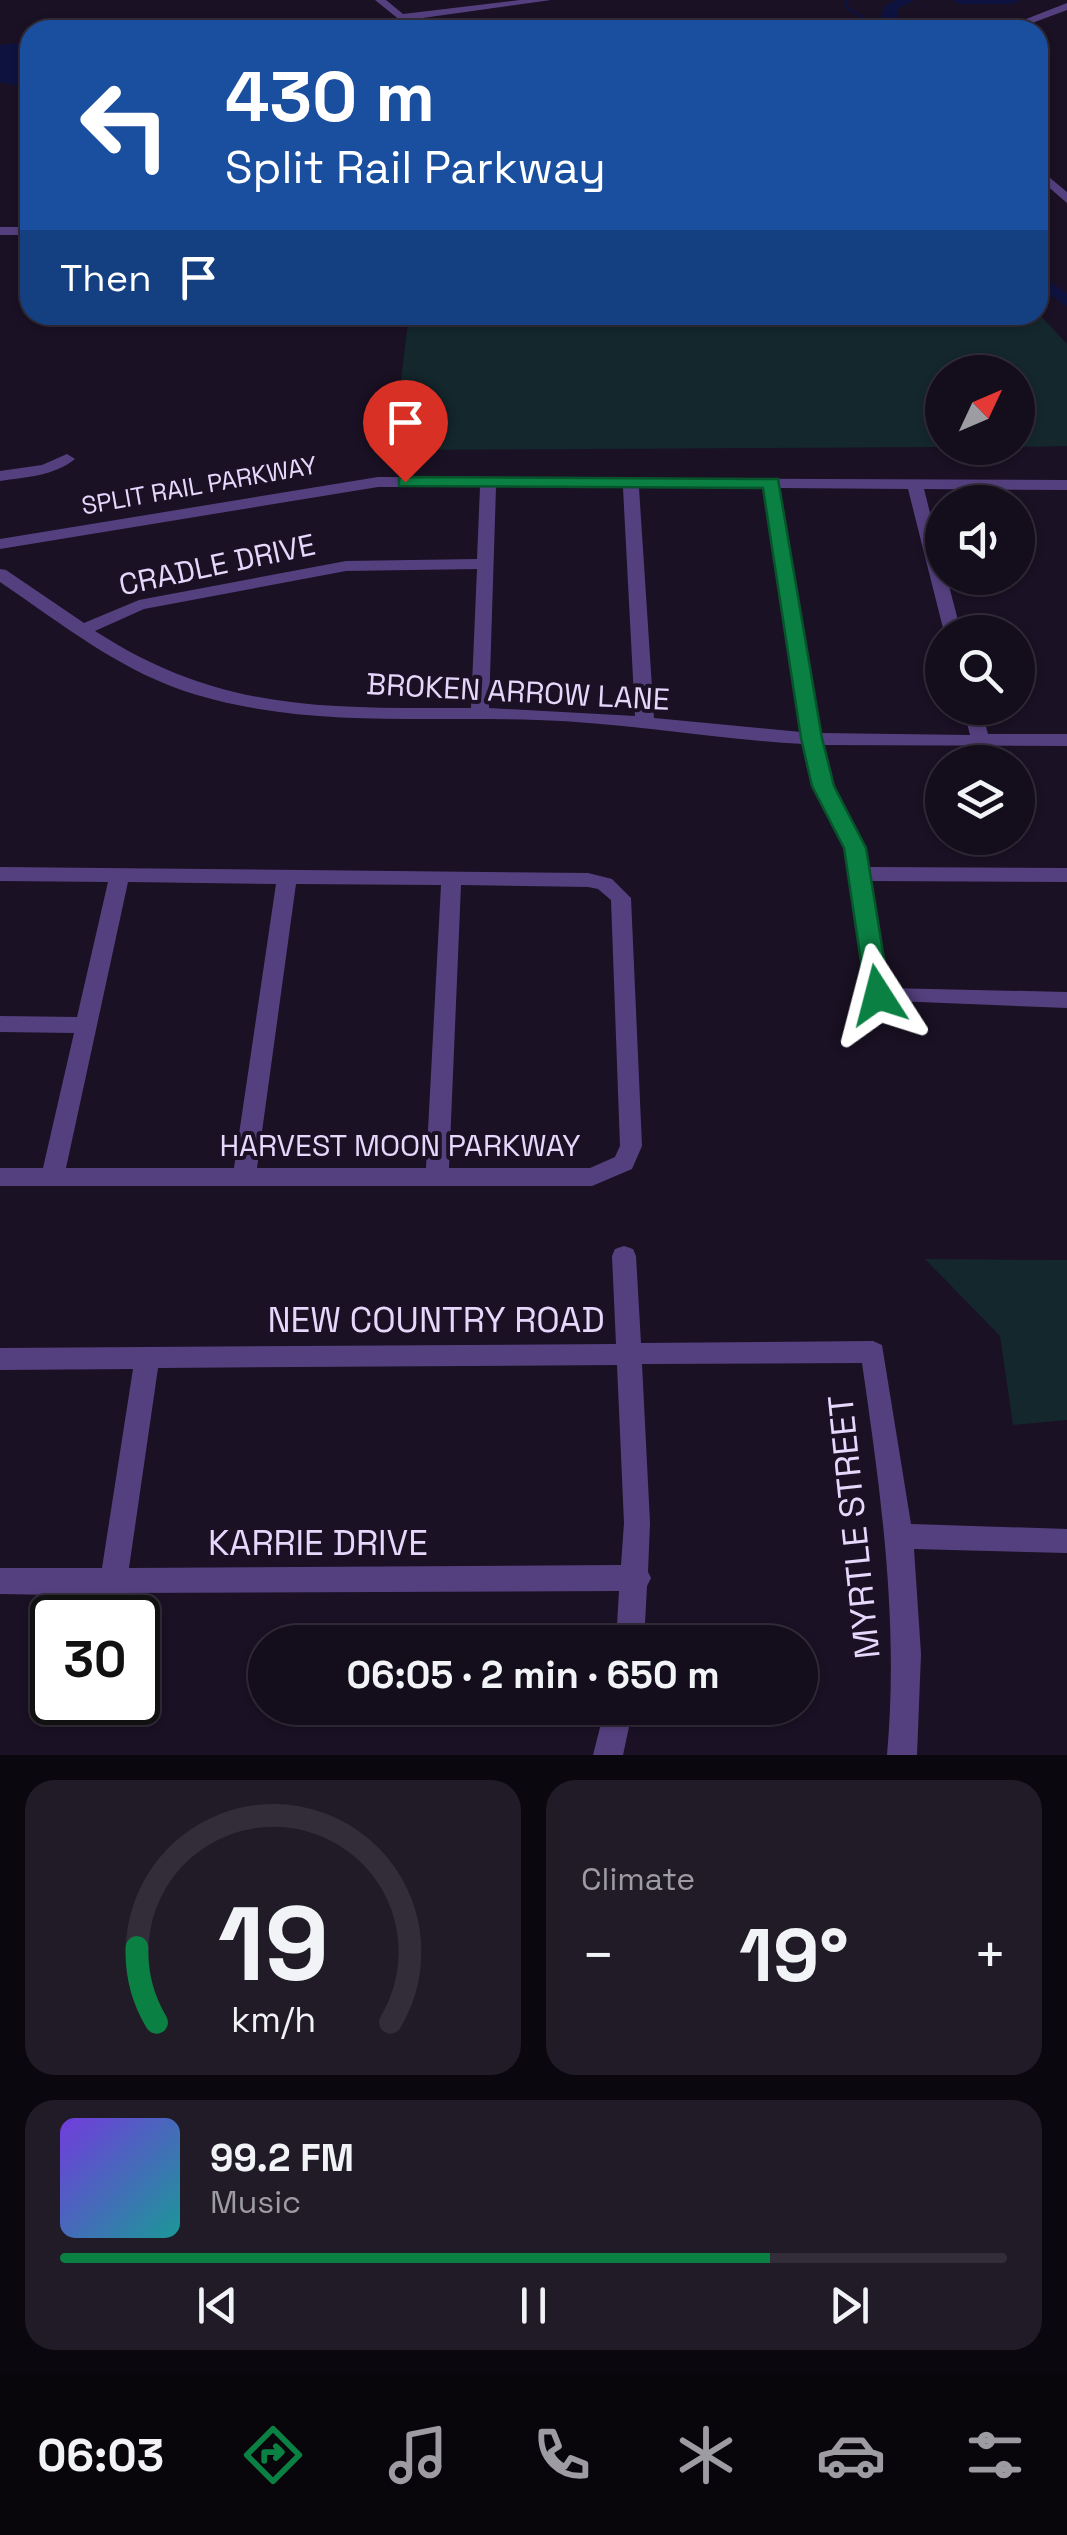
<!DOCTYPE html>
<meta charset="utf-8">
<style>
:root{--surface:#140d1b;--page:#211b28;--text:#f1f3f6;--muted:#9d9ca3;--line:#332d3a;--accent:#0b8043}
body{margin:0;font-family:"Space Grotesk",sans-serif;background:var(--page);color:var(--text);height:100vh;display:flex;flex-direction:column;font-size:38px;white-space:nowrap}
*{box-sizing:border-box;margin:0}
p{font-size:32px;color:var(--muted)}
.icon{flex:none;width:55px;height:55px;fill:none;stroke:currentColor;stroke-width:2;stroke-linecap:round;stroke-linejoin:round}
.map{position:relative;height:1755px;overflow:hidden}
.drawer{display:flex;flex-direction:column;gap:25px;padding:25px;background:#0b070f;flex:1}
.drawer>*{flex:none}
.hud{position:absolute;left:20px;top:20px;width:1028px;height:305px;border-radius:30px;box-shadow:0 2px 8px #0004,0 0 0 2px var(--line);background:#1a4fa0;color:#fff;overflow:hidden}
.needle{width:65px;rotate:46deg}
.fabs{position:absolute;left:925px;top:355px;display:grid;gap:20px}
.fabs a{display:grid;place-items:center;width:110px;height:110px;border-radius:50%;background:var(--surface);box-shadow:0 2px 8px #0004,0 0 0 2px var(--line);font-size:50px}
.speed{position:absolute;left:30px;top:1595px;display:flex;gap:20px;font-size:50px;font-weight:700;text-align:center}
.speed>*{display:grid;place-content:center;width:130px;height:130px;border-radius:50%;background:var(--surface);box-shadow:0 2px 8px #0004,0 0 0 2px var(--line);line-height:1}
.speed .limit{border:5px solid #111;border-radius:15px;background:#fff;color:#111}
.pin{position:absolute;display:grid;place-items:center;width:85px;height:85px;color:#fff;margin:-102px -42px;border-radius:50% 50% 50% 0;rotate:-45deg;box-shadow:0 0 10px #0007}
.pin .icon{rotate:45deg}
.me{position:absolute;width:110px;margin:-55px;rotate:351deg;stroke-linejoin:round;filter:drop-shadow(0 0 8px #0008)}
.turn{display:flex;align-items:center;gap:35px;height:210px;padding:0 40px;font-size:45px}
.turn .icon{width:130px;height:130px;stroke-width:2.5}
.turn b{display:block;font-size:70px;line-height:85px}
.then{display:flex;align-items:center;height:95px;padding:0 40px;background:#0003;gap:20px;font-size:38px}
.big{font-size:75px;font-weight:800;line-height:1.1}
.drawer .widget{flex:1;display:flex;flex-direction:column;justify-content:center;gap:15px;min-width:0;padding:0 35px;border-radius:30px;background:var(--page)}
.drawer .dial{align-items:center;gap:0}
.dial svg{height:260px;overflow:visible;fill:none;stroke:var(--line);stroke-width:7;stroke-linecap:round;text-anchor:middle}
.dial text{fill:var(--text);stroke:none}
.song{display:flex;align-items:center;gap:30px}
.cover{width:120px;height:120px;border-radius:15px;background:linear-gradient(135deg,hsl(260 70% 55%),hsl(180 70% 35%))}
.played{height:10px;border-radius:5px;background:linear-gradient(90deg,var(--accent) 75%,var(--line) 75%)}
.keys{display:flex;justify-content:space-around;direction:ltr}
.heat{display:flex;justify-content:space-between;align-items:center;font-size:55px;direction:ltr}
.drawer .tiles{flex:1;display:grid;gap:25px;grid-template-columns:1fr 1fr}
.widget:last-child{grid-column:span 2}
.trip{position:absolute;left:248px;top:1625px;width:570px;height:100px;border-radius:50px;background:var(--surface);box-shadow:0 2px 8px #0004,0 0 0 2px var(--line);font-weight:800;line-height:100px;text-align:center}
.menu{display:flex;height:160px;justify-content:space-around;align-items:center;background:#08050b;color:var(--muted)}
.menu .icon{width:70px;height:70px}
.menu .active{color:var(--accent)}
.menu b{font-size:45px;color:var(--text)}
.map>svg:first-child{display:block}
</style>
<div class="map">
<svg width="1067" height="1755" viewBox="0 0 1067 1755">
<rect width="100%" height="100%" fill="#1a1124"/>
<g fill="#14272d">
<path d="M1038,313L1067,344V446L1018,447V372H942V447L410,450L396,420L409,315Z"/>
<path d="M925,1259L1067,1260V1420L1013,1425L1000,1336Z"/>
</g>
<path fill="#0e123f" d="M30,42V88L0,82V45Z"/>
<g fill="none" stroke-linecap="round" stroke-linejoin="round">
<path stroke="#0e123f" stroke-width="2.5" d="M847,0V8L885,30"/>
<g fill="#0e123f" fill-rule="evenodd">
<path d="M896,0H915L897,9L899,30H885L881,17L884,7Z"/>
<path d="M952,0H1020L1013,4H959Z"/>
<path d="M1038,275L1067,293V306L1038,288Z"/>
</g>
<g fill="#55407f" fill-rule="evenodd">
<path d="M375,0H386L403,14L520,0H551L401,21Z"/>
<path d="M1067,3V10L1013,30H998Z"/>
<path d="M1038,168L1067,192V203L1038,178Z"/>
<rect x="0" y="227" width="30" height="8"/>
<path d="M67,454L75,459C54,476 26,477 0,481V471L42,465Z"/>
<path d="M378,477L1067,480V490L924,489L942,560V578H947L961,632H944L908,489L780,488L820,733L970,735L963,708H981L988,734H1067V746L822,745L833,786L865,848L868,867L1067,868V882L870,881L887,988L1067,992V1008L870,1000L845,848L813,786L803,744C714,739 627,723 538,720C424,716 308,728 197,695C124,674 62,624 0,582V569L6,570L84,623L139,600L346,561L477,559L480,487H378L0,549V539ZM496,487L623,488L635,716L489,708ZM639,488H764L801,732L654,718ZM477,569L471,708C327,708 222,713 95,631L144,609L346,571Z"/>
<path d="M0,867L588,873L612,879L631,898L642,1146L632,1169L592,1186H0V1168H43L74,1033L0,1032V1016L77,1017L108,882L0,881ZM128,882L276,884L234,1168H66ZM296,884L441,885L426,1168H257ZM461,885L588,887L598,889L611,900L620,1146L615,1157L590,1168H449Z"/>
<path d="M624,1246L633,1249L636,1256L641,1343L873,1341L882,1345L911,1524L1067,1529V1553L914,1549L921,1654L917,1755H887C899,1622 881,1494 862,1363L642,1364L650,1523L648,1572L651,1578L647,1586L644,1642H616L619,1591L120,1593L113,1596L0,1594V1568H102L133,1369L0,1370V1348L616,1344L612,1256L615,1249ZM617,1365L624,1523L621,1565L129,1568L158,1368Z"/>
<path d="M605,1708H633L623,1755H593Z"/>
</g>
</g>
<path fill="#0b8043" stroke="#07532c" stroke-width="2.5" d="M405,477L778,479L822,738L834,786L866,848L890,995L887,1001L878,1004L866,995L844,848L812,786L801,738L763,488L399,486V478Z"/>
<g text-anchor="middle" stroke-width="8" stroke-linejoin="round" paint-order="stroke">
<g font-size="25" fill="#e6d7fc" stroke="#1a1124">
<text transform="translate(199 485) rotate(-10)" y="9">SPLIT RAIL PARKWAY</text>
</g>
<g font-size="30" fill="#e6d7fc" stroke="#1a1124">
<text transform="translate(217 565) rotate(-12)" y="10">CRADLE DRIVE</text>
<text transform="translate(518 692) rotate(3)" y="10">BROKEN ARROW LANE</text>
<text x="400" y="1156">HARVEST MOON PARKWAY</text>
</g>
<g font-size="35" fill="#e6d7fc" stroke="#1a1124">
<text x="436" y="1332">NEW COUNTRY ROAD</text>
<text transform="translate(854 1527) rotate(-96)" y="12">MYRTLE STREET</text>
<text x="318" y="1555">KARRIE DRIVE</text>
</g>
</g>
</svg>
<div class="fabs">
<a><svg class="needle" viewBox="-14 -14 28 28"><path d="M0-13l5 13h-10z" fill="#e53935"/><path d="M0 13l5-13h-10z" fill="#9d9ca3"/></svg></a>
<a><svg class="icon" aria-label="sound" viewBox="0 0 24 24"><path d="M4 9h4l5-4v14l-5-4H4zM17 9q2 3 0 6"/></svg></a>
<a><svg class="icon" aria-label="search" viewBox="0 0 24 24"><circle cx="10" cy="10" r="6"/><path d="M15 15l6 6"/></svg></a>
<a><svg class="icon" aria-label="layers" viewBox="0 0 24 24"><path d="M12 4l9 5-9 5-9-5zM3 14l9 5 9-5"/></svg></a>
</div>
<div class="speed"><div class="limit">30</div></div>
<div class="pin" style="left:405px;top:482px;background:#d93025"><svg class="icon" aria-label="arrive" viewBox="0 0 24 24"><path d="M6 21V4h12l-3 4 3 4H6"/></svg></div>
<svg class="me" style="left:878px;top:995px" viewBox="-20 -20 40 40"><path d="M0-17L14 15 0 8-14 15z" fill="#0b8043" stroke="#fff" stroke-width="4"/></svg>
<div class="trip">06:05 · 2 min · 650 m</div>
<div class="hud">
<div class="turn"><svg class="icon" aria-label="left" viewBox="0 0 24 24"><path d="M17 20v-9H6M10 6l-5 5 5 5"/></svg><div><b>430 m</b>Split Rail Parkway</div></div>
<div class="then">Then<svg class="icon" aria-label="arrive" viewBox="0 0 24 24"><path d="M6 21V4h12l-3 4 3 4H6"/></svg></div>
</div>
</div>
<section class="drawer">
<div class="tiles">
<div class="widget dial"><svg viewBox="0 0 100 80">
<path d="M14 69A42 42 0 1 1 86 69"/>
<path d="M14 69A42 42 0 0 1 8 46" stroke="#0b8043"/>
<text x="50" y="56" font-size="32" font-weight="700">19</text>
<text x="50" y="72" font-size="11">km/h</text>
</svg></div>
<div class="widget"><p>Climate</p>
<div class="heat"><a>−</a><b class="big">19°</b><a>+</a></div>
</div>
<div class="widget">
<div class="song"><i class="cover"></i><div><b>99.2 FM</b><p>Music</p></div></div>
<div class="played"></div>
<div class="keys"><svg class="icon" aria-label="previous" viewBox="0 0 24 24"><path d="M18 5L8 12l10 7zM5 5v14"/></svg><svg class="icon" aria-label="pause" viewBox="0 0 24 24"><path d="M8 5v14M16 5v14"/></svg><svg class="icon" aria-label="next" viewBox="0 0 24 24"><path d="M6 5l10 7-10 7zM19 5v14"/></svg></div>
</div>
</div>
</section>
<nav class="menu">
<b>06:03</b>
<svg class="icon active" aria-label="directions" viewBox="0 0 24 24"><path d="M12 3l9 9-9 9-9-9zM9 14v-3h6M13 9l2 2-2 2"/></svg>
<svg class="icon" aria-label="music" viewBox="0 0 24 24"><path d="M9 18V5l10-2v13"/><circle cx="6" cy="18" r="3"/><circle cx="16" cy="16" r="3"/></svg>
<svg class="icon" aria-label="phone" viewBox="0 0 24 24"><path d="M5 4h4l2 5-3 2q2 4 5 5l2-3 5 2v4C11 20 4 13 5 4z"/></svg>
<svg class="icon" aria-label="climate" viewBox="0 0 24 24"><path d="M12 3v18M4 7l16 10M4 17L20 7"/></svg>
<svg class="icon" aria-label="car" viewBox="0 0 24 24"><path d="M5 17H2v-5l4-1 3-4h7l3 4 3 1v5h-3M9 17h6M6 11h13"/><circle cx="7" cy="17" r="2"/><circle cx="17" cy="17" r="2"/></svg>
<svg class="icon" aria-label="filters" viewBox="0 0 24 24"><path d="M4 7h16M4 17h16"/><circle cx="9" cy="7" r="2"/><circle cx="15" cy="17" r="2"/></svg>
</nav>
